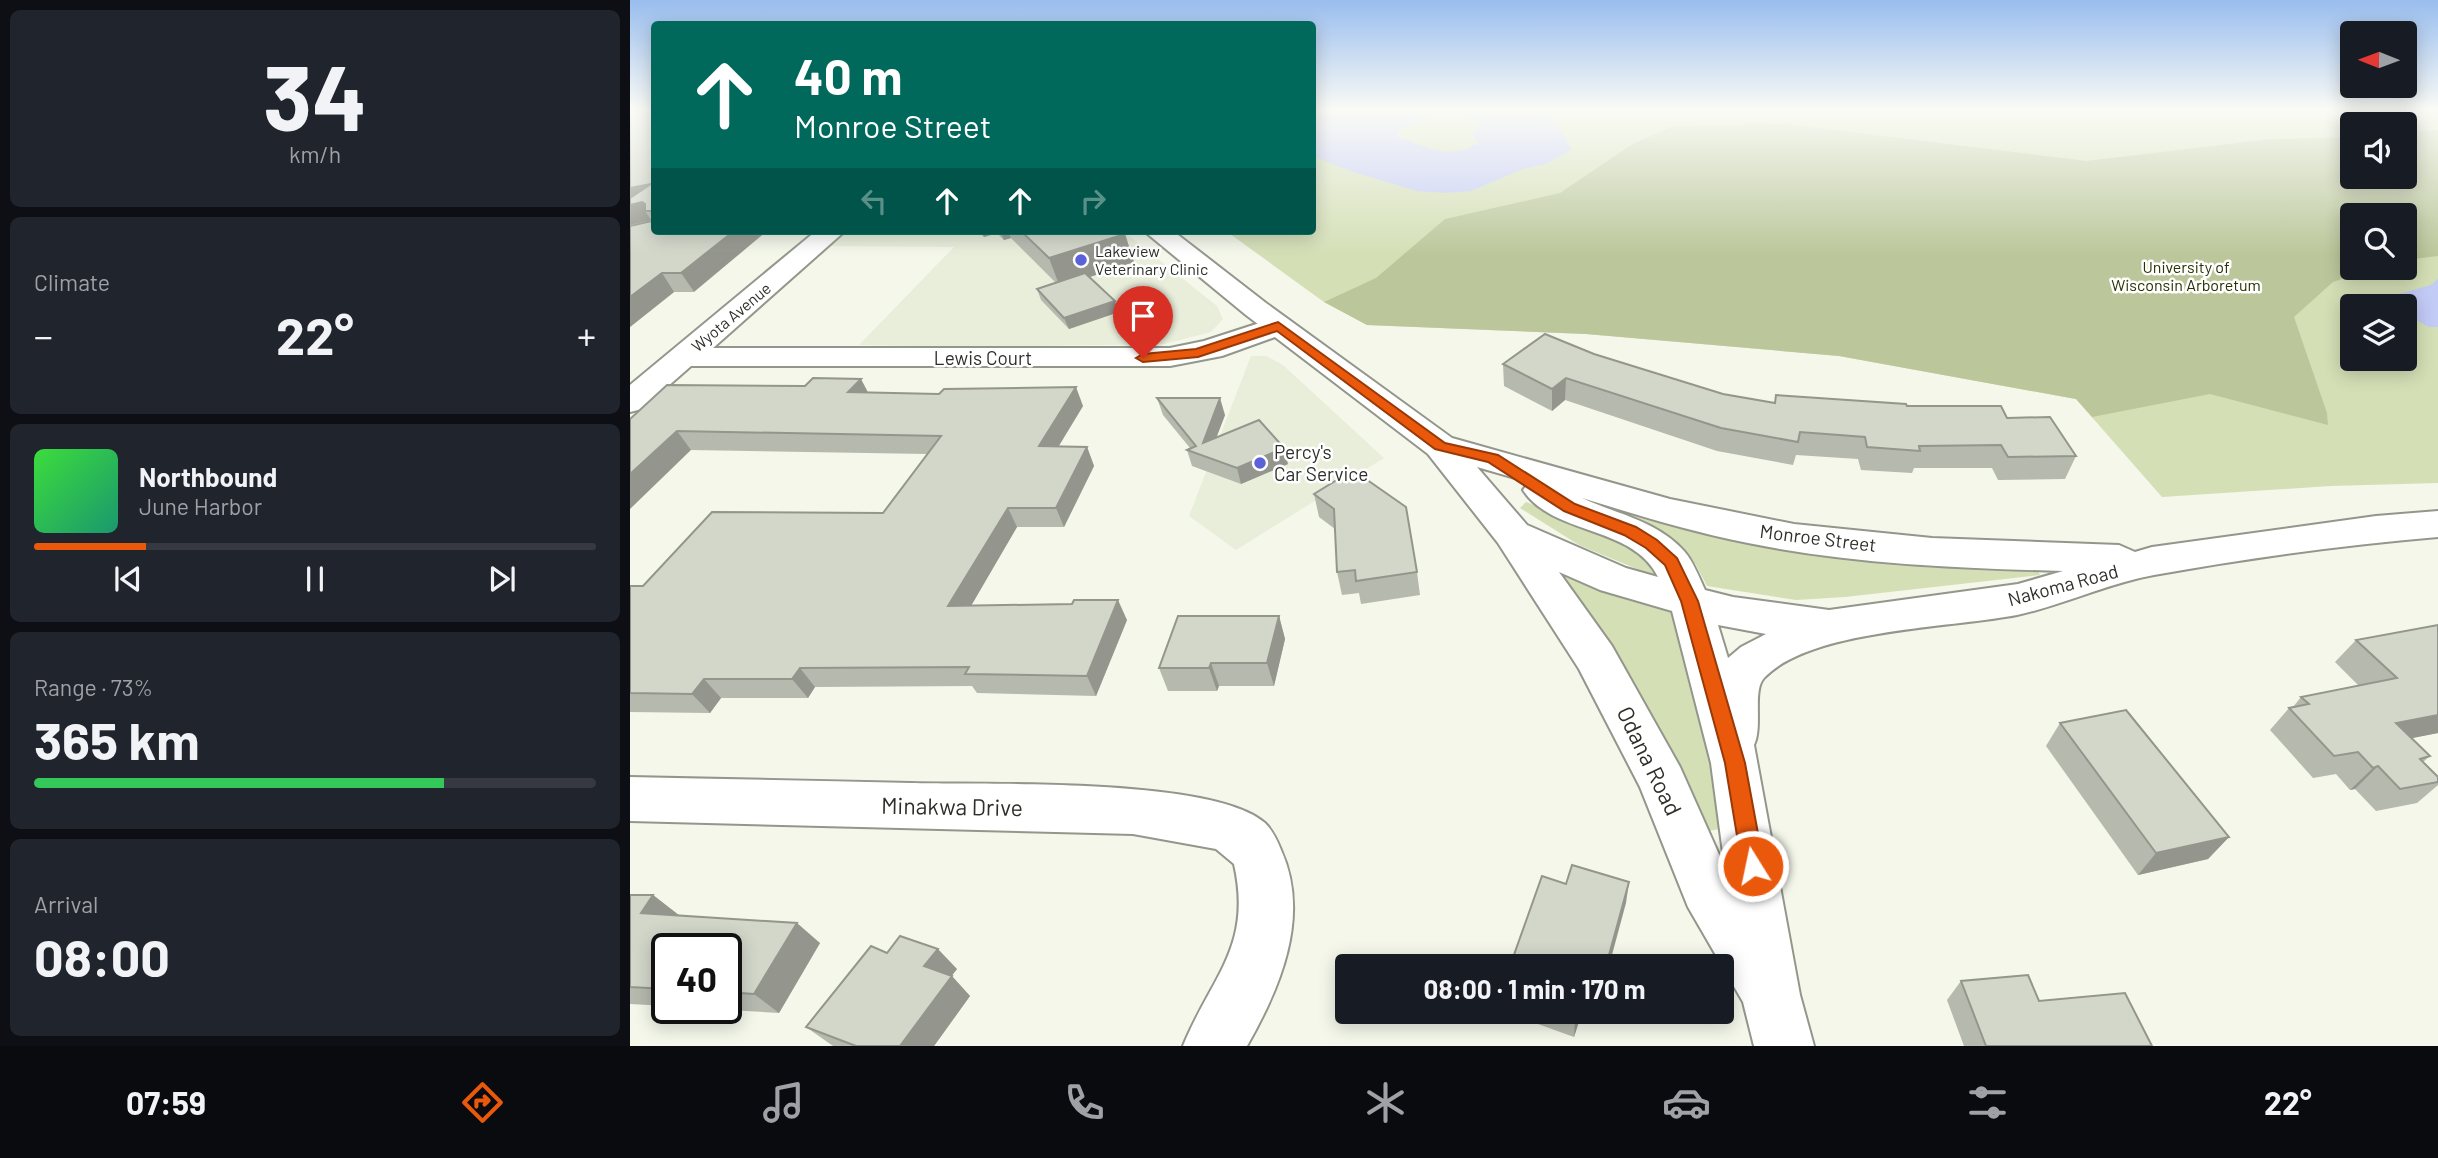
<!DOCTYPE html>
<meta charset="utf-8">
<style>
:root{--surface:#171b24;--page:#20242c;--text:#f1f3f6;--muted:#9ea1a6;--line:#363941;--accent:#ea580c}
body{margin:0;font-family:Barlow,sans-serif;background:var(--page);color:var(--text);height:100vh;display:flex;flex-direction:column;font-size:26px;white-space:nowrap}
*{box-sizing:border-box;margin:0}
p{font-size:23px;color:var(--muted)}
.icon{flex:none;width:38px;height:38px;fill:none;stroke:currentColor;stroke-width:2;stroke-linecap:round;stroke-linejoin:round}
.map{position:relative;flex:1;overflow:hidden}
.panel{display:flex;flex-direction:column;gap:10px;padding:10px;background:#0d0f14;width:630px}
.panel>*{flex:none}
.guide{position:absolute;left:21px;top:21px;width:665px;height:214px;border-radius:7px;box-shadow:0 4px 18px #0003;background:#00695c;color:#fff;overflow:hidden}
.needle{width:46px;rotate:271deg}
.tools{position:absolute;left:1710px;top:21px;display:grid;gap:14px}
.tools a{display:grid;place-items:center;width:77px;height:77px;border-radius:7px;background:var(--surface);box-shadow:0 4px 18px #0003;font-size:35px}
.speed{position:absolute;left:21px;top:933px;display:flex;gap:14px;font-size:35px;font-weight:700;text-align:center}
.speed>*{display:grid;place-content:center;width:91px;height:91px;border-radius:50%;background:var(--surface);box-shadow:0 4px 18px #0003;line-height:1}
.speed .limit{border:4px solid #111;border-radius:10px;background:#fff;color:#111}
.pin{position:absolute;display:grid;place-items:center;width:60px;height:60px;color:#fff;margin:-72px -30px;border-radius:50% 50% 50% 0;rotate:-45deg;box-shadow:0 0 7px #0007}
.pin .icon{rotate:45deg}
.me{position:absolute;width:77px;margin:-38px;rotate:350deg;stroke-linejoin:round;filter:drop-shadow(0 0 5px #0008)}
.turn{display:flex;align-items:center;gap:24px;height:147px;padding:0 28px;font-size:32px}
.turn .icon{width:91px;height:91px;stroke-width:2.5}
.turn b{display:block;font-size:49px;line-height:60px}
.lanes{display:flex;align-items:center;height:66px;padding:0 28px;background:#0003;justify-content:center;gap:35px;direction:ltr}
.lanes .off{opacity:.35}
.big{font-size:52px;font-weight:700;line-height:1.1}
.panel .widget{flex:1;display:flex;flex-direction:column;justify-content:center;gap:10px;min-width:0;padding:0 24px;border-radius:10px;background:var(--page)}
.panel .dial{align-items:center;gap:0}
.dial b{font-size:91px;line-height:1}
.song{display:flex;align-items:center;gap:21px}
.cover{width:84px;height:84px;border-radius:10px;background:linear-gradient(135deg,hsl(120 70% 55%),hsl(160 70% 35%))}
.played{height:7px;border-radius:4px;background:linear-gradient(90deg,var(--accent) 20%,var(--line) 20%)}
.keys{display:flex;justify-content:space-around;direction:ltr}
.heat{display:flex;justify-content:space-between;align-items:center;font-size:38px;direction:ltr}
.charge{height:10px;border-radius:5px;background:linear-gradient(90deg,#34c759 73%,var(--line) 0)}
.trip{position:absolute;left:705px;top:954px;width:399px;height:70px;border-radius:7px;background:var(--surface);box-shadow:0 4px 18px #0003;font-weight:700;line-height:70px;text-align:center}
.tab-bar{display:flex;height:112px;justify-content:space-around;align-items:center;background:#090b0e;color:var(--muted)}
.tab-bar .icon{width:49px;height:49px}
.tab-bar .on{color:var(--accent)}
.tab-bar b{font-size:32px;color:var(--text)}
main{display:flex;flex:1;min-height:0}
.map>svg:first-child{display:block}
</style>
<main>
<section class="panel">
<div class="widget dial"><b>34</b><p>km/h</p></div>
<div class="widget"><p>Climate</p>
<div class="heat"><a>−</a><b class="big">22°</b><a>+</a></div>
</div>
<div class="widget">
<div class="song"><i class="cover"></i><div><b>Northbound</b><p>June Harbor</p></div></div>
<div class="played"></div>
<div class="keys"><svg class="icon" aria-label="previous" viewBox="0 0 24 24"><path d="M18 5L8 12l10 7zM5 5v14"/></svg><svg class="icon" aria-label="pause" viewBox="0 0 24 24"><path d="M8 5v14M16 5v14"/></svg><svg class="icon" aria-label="next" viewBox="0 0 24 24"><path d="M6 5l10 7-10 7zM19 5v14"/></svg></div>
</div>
<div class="widget"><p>Range · 73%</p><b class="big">365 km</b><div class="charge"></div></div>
<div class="widget"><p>Arrival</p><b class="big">08:00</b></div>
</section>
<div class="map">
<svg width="1808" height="1046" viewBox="0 0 1808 1046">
<rect width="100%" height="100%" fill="#f4f7ea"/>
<g fill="#e8eeda">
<path d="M218,231H493L587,306L593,319L581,332L534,344L346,347L229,345L324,247L201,246Z"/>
<path d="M621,356H636L653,365L754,458L606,550L559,516Z"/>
</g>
<g fill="#d4dfb6" fill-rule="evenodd">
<path d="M683,109H1808V483L1700,486L1532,497L1446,399L1209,356L956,334L737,325L694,302L596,231H682ZM1722,124H1774V177H1722ZM1722,215H1774V268H1722ZM1722,306H1774V359H1722Z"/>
<path d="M924,485L1405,565L1410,575L1215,597L1166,600L1077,586L1066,565L1043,541L916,488Z"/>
<path d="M896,502C937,518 1002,536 1028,573L1019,574L949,545L890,508Z"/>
<path d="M929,573L997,600L1046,614L1083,757L1091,829L1077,831C1037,736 994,655 929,573Z"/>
</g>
<path fill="#bbc79b" d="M1156,124L1456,161L1641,139L1722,137V177H1774L1775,132L1808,130V256L1775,260L1774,215H1722V268H1743L1703,282L1664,317L1697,413L1698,425L1580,394L1462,417L1446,399L1209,356L956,334L737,325L694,302L746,278L815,219L930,193L1001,145L1043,126Z"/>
<g fill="#c2caf6" fill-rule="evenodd">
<path d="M682,109H915C923,123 935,135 941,150L916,164L893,169L841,191L815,193L787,191L720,171L683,156ZM806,115H827L839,118L848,125L842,134L848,142C824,162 794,146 768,137V131Z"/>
<path d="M1808,279V327H1799L1775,314L1769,294L1801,285Z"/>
</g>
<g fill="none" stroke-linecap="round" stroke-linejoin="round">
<defs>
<g id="street">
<path d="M186,231H215L83,348H540L574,341L648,317L659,320L663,326L659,332L592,356L540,366H61L12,409L0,412V385Z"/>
<path d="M0,777C94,779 187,781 281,783C355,785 584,777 635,823C643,831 647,840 651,850C681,916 650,988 617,1046H553C581,977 623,947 604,864L586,849L503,834L0,821Z"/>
</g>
<path id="secondary" d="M514,231H543L636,303L822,438L1040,499L1164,524L1302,538L1489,545L1505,552L1522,547L1746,516L1808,511V537C1714,545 1618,558 1524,575C1478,583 1434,605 1387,615C1321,628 1180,629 1134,678C1122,691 1133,726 1124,745L1170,995L1184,1046H1124L1113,1002L1058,907L1010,787L949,669L868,543L798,454L616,315ZM847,467L899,482L893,490C923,536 1003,525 1028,577L996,568L897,525ZM952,498C1007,515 1062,532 1118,543C1221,564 1327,568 1433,571L1388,584L1199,610L1103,597L1075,590C1069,577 1063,561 1054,551C1027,521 987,514 952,498ZM929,572L970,590L1042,611L1081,763L1095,868L1050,767L982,646ZM1088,625L1136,634L1111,647L1098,658Z"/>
</defs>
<use href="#street" stroke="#93968b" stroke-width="4"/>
<use href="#secondary" stroke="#93968b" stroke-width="4"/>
<use href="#street" fill="#fff" fill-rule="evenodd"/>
<use href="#secondary" fill="#fff" fill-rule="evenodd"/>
</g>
<g fill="#b5b9ae">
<path d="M24,109V231L64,292H44L0,327L22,221L0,225Z"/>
<path d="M348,231H492L495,234L504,262L460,277L489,312L439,329L411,300L407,289L426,283L381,238L374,240L367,233L354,237Z"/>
<path d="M964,354L1093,394L1145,403L1277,406L1377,418L1446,456L1435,479L1368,480L1362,468H1284L1282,473L1231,470L1228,459L1166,455L1163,465L1087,451L935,400L922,411L874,386L873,364Z"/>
<path d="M238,393L453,406L429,446L457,447L464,466L434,527H387L341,605L497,620L466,696L347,693L342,686L185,687L178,698H91L80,713L0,712V586H13L253,513L297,454L61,450L0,419Z"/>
<path d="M527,398L595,415L586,438L658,464L611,484L562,466L557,450L560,448L533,415Z"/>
<path d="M684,494L787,572L790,595L731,604L729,593L712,595L707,572L705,529L689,517Z"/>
<path d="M649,616L655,639L644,686H589L587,691H538L529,668Z"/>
<path d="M1808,625V733L1781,738L1800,756L1793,762L1808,777V785L1787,803L1746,811L1725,789L1720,790L1706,774L1683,778L1640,730L1659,708L1663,707L1671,697L1729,686L1705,662L1726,640Z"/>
<path d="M1430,723L1599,837L1578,859L1508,875L1416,746Z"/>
<path d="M0,895H23L50,916L190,943L149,1013L64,1008H96V948H37V1006L0,1004Z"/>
<path d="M257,953L327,969L321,976L340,996L304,1046H203L176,1027Z"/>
<path d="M1331,981L1409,1001L1522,1046H1334L1317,1000Z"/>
<path d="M875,1012H952L944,1037Z"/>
</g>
<g fill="#94968d">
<path d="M0,109H24L0,115Z"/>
<path d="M21,184L12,202L18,211H15L21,220L0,225V188Z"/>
<path d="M104,231H137L64,292L51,273Z"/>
<path d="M351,231H366L367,233L354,237Z"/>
<path d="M370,231H378L381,238L374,240Z"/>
<path d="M495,234L504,262L430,287L419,258Z"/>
<path d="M32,273L44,292L0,327V297Z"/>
<path d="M485,301L489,312L439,329L434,318Z"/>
<path d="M936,378L935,400L922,411V389Z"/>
<path d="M231,379L241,398L218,392Z"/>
<path d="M446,387L453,406L417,465L409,446Z"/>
<path d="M590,398L595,415L579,457L573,443Z"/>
<path d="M47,431L61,450L0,509V474Z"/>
<path d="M457,447L464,466L434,527L426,508Z"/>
<path d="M654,448L658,464L611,484L607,468Z"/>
<path d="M378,508L387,527L330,625L318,606Z"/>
<path d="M488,600L497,620L466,696L457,676Z"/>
<path d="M649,616L655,639L644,686L637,663Z"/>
<path d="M581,663L589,686L587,691L579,668Z"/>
<path d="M170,668L185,687L178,698L162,679Z"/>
<path d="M74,679L91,698L80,713L62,694Z"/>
<path d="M1808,715V733L1743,746L1766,723Z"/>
<path d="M1748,766L1725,789L1720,790L1743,768Z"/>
<path d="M1599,837L1578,859L1508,875L1526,853Z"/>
<path d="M999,882L996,903L979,966H976Z"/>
<path d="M23,895L50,916L11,913Z"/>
<path d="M167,923L190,943L149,1013L124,994Z"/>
<path d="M308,949L327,969L314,986L294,966Z"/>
<path d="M322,976L340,996L304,1046H270Z"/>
<path d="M948,1012H952L944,1037L945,1019Z"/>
</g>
<g fill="#d3d7ca" stroke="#94968d" stroke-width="2">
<path d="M16,109H24V211H15V204L12,202L0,205V198L21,184L0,188V112Z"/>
<path d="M24,215V231H104L51,273H32L0,297V226L22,221Z"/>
<path d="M391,231H492L495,234L419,258Z"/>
<path d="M455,273L485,301L434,318L407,289Z"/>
<path d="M915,334L964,354L1093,394L1145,403L1146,395L1276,404L1277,406H1371L1377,418L1420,417L1446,456L1378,457L1371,445L1289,446L1290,451L1237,447L1235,437L1170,432L1168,442L1091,428L936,378L922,389L873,364Z"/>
<path d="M183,378L231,379L218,392L309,394L314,389L446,387L409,446L457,447L426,508H378L318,606L442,604L444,600H488L457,676L335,674L339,667L170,668L162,679H74L62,694L0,693V586H13L82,512L253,513L311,436L47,431L0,474V419L37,385L175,386Z"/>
<path d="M527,398H590L573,443L629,420L654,448L607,468L557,450L566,446Z"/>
<path d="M723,470L776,507L787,572L726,581L725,570L707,572L704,509L684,494Z"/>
<path d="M548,616H649L637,663H581L579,668H529Z"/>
<path d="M1808,625V715L1766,723L1800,756L1790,759L1808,777V782L1770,789L1748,766L1743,768L1728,752L1704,756L1659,708L1679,704L1671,697L1767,678L1726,640Z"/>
<path d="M1496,710L1599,837L1526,853L1430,723Z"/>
<path d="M942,865L999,882L976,966H880L912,876L936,884Z"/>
<path d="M0,895H23L11,913L167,923L124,994L96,992V948H37V989L0,987Z"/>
<path d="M270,936L308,949L294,966L322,976L270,1046H226L176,1027L241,946L257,953Z"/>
<path d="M1398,975L1409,1001L1495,993L1522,1046H1356L1331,981Z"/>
<path d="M926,1012H948L945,1019Z"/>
</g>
<linearGradient id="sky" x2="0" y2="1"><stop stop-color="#99bdee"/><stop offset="0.43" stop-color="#fafbf6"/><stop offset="1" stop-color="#fafbf6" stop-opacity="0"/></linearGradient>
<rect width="1808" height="255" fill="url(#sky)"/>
<path fill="#ea580c" stroke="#983908" stroke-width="2" d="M648,322L815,443L868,455L945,504L1006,527L1027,540L1047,558L1068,601L1115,763L1134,866L1131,873L1123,876L1115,873L1112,866L1095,763L1051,601L1035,565L1016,548L994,535L934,511L858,462L805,449L647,331L568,357L513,362L506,358L513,354L566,349Z"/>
<g fill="#5b61d9" stroke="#fff" stroke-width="2.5">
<circle cx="451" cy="260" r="7"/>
<circle cx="630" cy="463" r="7"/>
</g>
<g text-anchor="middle" stroke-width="5" stroke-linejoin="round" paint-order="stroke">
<g font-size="16" fill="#2e2f2a" stroke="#fff" text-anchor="start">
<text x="465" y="257">Lakeview<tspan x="465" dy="18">Veterinary Clinic</tspan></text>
</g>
<g font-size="16" fill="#283200" stroke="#fff">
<text x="1556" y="273">University of<tspan x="1556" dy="18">Wisconsin Arboretum</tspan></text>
</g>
<g font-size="16" fill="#2e2f2a" stroke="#fff">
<text transform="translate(101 317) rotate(-40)" y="6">Wyota Avenue</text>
</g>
<g font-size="19" fill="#2e2f2a" stroke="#fff">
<text x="353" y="365">Lewis Court</text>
<text transform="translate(1188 538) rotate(7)" y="7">Monroe Street</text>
<text transform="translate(1433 585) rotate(-15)" y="7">Nakoma Road</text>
</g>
<g font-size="19" fill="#2e2f2a" stroke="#fff" text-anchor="start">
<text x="644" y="459">Percy's<tspan x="644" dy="22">Car Service</tspan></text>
</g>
<g font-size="23" fill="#2e2f2a" stroke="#fff">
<text transform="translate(1019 761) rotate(64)" y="8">Odana Road</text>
<text transform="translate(322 807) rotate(1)" y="8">Minakwa Drive</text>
</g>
</g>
</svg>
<div class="tools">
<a><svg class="needle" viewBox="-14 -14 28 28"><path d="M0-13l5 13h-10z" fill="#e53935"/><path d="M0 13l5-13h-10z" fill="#9ea1a6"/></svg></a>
<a><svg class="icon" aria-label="sound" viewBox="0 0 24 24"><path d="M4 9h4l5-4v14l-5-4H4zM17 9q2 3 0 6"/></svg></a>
<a><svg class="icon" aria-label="search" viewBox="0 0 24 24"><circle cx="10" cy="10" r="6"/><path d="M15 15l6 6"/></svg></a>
<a><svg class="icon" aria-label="layers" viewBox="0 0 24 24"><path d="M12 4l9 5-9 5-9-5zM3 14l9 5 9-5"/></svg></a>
</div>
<div class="speed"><div class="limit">40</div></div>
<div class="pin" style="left:513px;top:358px;background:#d93025"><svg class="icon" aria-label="arrive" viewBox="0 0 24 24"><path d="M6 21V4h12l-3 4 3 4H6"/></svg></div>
<svg class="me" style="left:1123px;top:866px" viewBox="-20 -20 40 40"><circle r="17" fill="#ea580c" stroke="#fff" stroke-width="3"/><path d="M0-11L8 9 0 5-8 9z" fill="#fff"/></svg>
<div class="trip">08:00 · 1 min · 170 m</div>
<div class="guide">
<div class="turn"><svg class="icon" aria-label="ahead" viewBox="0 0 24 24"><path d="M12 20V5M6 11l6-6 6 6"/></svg><div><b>40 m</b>Monroe Street</div></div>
<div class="lanes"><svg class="icon off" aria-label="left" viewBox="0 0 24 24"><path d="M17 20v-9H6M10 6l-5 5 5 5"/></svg><svg class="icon" aria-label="ahead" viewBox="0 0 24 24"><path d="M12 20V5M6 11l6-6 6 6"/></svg><svg class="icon" aria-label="ahead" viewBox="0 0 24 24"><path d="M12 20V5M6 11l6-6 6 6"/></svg><svg class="icon off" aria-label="right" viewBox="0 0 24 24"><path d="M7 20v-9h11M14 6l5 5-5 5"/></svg></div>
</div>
</div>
</main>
<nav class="tab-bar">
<b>07:59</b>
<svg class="icon on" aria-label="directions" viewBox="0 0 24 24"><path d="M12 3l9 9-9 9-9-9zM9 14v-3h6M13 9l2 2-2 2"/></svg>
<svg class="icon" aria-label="music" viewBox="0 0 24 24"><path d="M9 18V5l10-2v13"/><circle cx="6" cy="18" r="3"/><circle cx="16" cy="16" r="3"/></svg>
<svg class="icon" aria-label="phone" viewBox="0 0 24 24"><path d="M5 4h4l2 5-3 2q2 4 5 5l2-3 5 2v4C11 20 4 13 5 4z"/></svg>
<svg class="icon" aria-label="climate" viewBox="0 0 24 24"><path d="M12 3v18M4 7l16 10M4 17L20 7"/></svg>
<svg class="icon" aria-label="car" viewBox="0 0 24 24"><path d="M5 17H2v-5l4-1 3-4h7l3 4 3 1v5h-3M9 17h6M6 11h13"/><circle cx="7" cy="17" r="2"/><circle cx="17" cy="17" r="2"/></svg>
<svg class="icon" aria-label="filters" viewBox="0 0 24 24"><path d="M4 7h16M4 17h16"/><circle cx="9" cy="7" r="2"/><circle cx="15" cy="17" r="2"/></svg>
<b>22°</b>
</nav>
